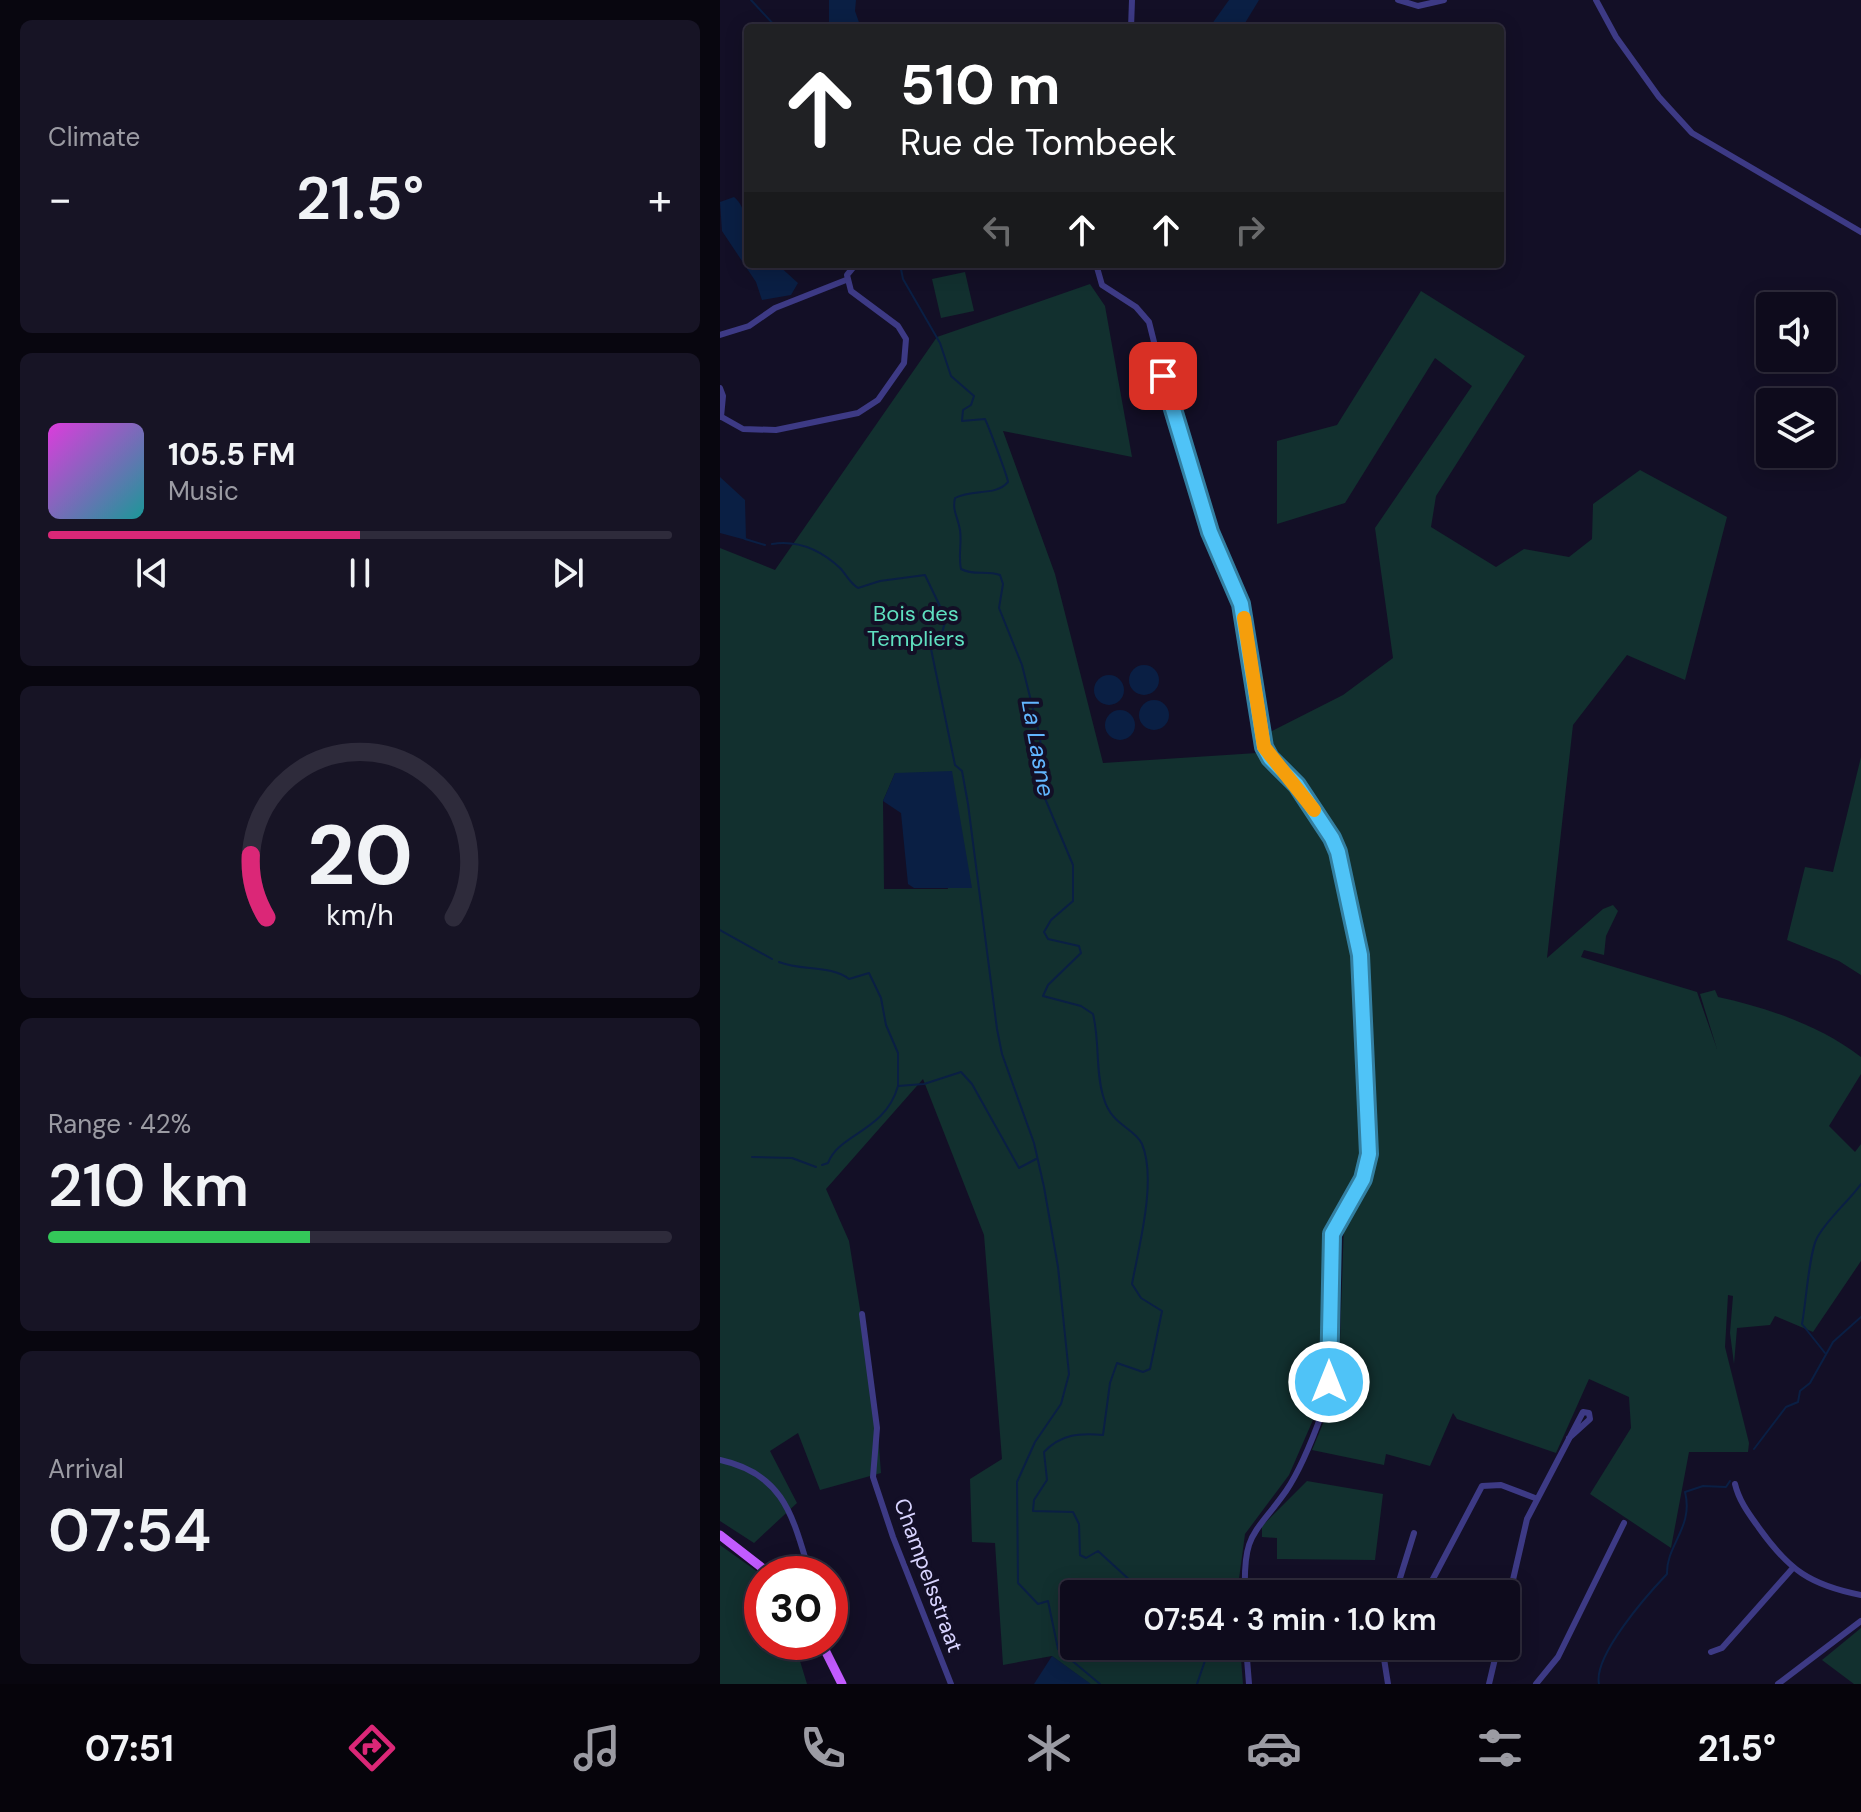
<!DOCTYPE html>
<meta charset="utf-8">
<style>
:root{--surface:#0e0b1c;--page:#171425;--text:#f1f3f6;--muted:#9b9ba3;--line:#2e2b3b;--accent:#db2777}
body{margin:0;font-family:"DM Sans",sans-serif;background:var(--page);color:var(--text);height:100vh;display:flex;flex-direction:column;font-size:30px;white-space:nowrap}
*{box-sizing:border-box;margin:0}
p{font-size:26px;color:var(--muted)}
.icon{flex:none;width:44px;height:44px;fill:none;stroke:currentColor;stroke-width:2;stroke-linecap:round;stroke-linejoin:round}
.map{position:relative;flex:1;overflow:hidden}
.drawer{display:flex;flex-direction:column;gap:20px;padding:20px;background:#08060f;width:720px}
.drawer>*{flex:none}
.top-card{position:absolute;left:24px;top:24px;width:760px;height:244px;border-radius:8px;box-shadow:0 4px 20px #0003,0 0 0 2px var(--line);background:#202124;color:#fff;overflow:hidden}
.fabs{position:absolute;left:1036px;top:292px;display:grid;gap:16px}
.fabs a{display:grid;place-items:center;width:80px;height:80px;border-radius:8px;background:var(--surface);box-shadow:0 4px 20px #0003,0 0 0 2px var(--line);font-size:40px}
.speed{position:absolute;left:24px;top:1556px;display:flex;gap:16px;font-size:40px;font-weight:700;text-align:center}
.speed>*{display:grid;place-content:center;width:104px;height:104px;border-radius:50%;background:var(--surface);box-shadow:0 4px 20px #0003,0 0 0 2px var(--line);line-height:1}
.speed .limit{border:12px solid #d22;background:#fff;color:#111}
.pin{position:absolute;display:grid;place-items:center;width:68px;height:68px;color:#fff;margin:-34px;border-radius:16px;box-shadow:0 4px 12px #0006}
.me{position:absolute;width:88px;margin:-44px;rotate:0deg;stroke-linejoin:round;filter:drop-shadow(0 0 6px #0008)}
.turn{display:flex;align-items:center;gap:28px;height:168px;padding:0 24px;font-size:36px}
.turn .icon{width:104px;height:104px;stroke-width:2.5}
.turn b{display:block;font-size:56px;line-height:68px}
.lanes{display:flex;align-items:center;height:76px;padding:0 24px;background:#0003;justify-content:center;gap:40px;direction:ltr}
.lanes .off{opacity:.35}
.big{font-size:60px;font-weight:600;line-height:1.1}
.drawer .widget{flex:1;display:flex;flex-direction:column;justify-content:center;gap:12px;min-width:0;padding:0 28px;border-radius:12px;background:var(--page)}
.drawer .dial{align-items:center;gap:0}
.dial svg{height:208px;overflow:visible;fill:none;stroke:var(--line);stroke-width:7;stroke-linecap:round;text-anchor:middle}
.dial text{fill:var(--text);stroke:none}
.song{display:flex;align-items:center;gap:24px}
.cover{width:96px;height:96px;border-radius:12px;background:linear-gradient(135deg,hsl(300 70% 55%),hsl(180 70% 35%))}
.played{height:8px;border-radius:4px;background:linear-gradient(90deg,var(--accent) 50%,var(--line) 50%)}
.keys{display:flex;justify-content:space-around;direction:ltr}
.heat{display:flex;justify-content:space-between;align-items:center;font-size:44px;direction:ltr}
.charge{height:12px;border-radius:6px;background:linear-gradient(90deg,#34c759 42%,var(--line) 0)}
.trip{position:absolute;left:340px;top:1580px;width:460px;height:80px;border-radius:8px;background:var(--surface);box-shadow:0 4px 20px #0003,0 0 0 2px var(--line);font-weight:600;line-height:80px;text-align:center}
.tabs{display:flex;height:128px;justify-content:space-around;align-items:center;background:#06040b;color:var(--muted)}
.tabs .icon{width:56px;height:56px}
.tabs .current{color:var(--accent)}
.tabs b{font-size:36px;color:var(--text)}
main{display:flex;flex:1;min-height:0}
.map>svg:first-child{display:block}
</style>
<main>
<section class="drawer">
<div class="widget"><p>Climate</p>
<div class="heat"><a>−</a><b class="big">21.5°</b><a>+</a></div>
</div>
<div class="widget">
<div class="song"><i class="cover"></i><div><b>105.5 FM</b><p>Music</p></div></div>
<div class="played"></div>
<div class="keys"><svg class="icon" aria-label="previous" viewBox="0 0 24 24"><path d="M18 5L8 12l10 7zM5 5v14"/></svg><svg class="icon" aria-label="pause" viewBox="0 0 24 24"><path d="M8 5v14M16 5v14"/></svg><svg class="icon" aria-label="next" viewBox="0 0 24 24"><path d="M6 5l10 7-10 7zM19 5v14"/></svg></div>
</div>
<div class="widget dial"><svg viewBox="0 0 100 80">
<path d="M14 69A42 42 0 1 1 86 69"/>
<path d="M14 69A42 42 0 0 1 8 45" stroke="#db2777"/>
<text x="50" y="56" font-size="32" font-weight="700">20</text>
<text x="50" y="72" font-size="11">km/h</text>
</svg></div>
<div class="widget"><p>Range · 42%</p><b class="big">210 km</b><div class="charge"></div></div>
<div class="widget"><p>Arrival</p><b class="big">07:54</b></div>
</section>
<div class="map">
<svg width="1141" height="1684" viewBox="0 0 1141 1684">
<rect width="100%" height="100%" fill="#130f26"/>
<g fill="#12302f" fill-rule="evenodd">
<path d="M245,272L254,311L221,318L212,279Z"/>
<path d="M370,284L385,306L412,457L283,431L335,574L383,763L537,753L562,774L544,735L623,695L673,658L655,528L752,386L715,358L625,503L557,524V441L617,425L701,291L805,356L716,496L711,527L776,567L804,549L849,557L872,539L873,504L920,470L1007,517L965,680L907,655L853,725L827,958L883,909L893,905L898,911L886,936L884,955L864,950L861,957L977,992L997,1049L980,994L995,990L998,997C1048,1008 1099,1025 1141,1057V1074L1109,1126L1135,1152L1141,1144V1261L1093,1332L1055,1316L1050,1325L1017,1328L1014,1364L1010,1333L1013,1296L1008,1295L1005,1347L1029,1443L1028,1452H969L951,1548L870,1494L911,1428L909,1397L869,1379L836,1453L737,1419L733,1413L710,1466L666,1454L664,1465L592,1450L612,1402L619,1371L624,1223L651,1177L654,1149L641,931L620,850L608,837L635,951L633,988L641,1151L640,1171L605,1238L604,1381L596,1413L569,1475L525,1534L517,1594H354V1646H520L523,1684H370L332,1656L283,1665L275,1543L252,1542L250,1479L282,1459L264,1235L203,1079L106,1189L129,1241L156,1408L161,1473L100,1490L78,1433L50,1451L77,1503L34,1543L0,1521V548L55,570L217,337ZM175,773H191L228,889H164L163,801Z"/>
<path d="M1141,757V975L1119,961L1067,940L1085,867L1113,872Z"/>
<path d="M587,1481L663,1494L655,1560L557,1559V1538L542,1537V1526Z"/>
<path d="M0,1545L42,1575V1642H89L77,1651L87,1684H0Z"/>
<path d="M1141,1628V1684H1134L1102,1660Z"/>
</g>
<g fill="#0a1f44">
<path d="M109,0H136L135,11L141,28H109Z"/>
<path d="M509,0H539L522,28H489Z"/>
<path d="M14,197C31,211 28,243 28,264H57L78,283L71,295L42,300L36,282L2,231L0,202Z"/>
<path d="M0,477L25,500L26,540L0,533Z"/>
<circle cx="424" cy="680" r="15"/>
<circle cx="389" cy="690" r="15"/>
<circle cx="434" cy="715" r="15"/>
<circle cx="400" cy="725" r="15"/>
<path d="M232,771L252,888H194L188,884L181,813L163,801L175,773Z"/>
<path d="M332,1656L371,1684H314Z"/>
</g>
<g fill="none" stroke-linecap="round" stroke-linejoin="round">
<g stroke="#0a1f44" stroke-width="2">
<path d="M31,0L57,28"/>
<path d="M180,264L183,279L220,343L231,376L254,396L251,405L243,410L242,421L265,419C268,425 287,475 288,482C275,497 253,488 235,498C232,511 238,517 240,530C242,543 238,556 241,569C254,576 266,570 280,575L283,584L279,608L302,665L320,737L324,796L353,865V901L331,920L324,932L328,939L359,946L361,953L328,985L323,996L361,1006L373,1014C380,1042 375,1072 384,1099C392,1126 415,1128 422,1144C437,1180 419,1246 412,1284L421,1298L442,1311L430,1369L423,1372L397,1363L390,1383L383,1435C359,1433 341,1434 324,1452L327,1480L314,1500L313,1511L353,1512L359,1524L360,1555L366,1558L378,1551L425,1594"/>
<path d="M25,539L45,545"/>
<path d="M52,544C78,540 101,550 121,569C127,576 130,583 138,588L160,581L205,575L226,619L219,643L210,644L235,765L242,771L248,804L277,1029L282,1054L314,1143L324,1187L338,1267L349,1374L341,1404L315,1442L297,1482L298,1583L318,1604L328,1601L338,1649L380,1684"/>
<path d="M0,930L52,959"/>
<path d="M59,962C81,971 111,965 129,979L149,973L161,998L166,1025L178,1053V1086L204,1084L241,1072L252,1084L299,1168L316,1159"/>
<path d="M32,1157L72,1158L96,1167"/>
<path d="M102,1165L108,1163C119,1133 165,1132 178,1086"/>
<path d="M1105,1353L1082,1324C1086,1303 1089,1253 1097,1238C1107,1219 1128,1202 1141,1184"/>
<path d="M1034,1449L1066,1407L1078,1402L1080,1391L1090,1383L1113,1342L1141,1317"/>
<path d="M477,1684L490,1646"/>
<path d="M879,1684C873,1656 927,1595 947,1574C946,1545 974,1527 965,1492L983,1486L1006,1487L1010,1481"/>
</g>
<g stroke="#3d3a85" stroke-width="6">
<path d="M678,0L698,6L724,0"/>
<path d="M876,0L896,37L939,97L972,133L1141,232"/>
<path d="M411,28L412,0"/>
<path d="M376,264L382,285L416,307L429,322L453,418L490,532L521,604L539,734L550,758L577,785L618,852L640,955L649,1154C643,1187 618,1207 612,1237C601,1294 622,1357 602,1413C593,1438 581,1469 566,1491C534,1536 523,1532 525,1594"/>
<path d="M0,335L29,326L55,308L126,280"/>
<path d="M0,388L3,396L1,417"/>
<path d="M0,416L23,429L56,430L138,413L158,400L184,363L186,339L178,326L131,291L127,275L136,264"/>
<path d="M142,1314L157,1428L153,1477L173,1537L231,1684"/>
<path d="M0,1460C65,1474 73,1518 90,1574"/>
<path d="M1015,1484C1019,1501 1029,1514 1039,1528C1069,1570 1090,1585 1141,1595"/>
<path d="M675,1594L694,1533"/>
<path d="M705,1594L762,1486L781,1485L815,1498"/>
<path d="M786,1610L807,1519L863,1412L869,1413L870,1419L849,1438"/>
<path d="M526,1646L529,1684"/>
<path d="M662,1646L668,1684"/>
<path d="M991,1652L1002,1648L1072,1569"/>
<path d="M769,1684L778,1646"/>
<path d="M816,1684L838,1657L904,1523"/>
<path d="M1058,1684L1141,1621"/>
</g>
<g stroke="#c25bff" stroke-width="9">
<path d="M0,1535L50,1574"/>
<path d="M101,1642L122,1684"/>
</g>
</g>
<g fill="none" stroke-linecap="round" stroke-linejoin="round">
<defs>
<path id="route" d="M443,376L490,532L521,604L544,747L550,758L577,785L612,838L618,852L640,955L649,1154L643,1179L612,1234L609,1382"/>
</defs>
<use href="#route" stroke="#337fa1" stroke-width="20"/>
<use href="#route" stroke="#4fc3f7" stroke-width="14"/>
<path stroke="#f59e0b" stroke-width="14" d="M524,618L544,747L594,810"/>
</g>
<g text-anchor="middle" stroke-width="8" stroke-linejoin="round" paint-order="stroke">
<g font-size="22" fill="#5fe0c0" stroke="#130f26">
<text x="196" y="621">Bois des<tspan x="196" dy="25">Templiers</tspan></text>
</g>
<g font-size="22" fill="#d9d4ff" stroke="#130f26">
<text transform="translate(209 1575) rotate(70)" y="8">Champelsstraat</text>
</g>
<g font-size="24" font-style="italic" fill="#62b6ff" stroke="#130f26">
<text transform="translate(318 748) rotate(80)" y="8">La Lasne</text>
</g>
</g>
</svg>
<div class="fabs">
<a><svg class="icon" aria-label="sound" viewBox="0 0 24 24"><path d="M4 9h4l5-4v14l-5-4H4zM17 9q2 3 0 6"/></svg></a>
<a><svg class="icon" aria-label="layers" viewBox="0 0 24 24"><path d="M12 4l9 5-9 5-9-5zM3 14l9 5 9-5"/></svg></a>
</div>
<div class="speed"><div class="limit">30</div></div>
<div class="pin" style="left:443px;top:376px;background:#d93025"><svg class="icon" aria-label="arrive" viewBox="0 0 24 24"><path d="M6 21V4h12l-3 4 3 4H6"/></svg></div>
<svg class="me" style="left:609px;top:1382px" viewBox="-20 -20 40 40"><circle r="17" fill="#4fc3f7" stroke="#fff" stroke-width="3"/><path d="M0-11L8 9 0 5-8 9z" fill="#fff"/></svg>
<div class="trip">07:54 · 3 min · 1.0 km</div>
<div class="top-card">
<div class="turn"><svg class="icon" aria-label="ahead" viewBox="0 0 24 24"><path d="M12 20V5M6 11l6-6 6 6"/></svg><div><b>510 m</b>Rue de Tombeek</div></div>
<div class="lanes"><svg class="icon off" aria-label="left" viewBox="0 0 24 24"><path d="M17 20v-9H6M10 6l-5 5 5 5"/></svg><svg class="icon" aria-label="ahead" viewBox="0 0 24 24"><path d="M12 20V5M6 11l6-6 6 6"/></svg><svg class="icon" aria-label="ahead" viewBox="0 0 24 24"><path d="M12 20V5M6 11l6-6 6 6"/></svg><svg class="icon off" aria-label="right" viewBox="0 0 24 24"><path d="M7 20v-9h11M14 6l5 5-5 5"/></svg></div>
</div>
</div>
</main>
<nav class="tabs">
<b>07:51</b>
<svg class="icon current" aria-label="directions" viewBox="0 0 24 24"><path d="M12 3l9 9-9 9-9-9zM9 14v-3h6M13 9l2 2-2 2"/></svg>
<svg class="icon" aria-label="music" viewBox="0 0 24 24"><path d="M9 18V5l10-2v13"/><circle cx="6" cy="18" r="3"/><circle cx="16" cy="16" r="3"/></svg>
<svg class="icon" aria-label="phone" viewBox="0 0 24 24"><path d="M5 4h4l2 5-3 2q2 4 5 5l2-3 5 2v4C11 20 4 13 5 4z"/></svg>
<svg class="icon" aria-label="climate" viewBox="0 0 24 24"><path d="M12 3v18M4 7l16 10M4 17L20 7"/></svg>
<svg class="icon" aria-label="car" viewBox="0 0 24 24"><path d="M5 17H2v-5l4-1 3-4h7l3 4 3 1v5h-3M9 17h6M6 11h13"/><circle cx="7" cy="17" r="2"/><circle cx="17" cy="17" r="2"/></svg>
<svg class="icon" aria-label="filters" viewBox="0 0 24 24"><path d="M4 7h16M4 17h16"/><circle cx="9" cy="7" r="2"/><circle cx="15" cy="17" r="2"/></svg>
<b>21.5°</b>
</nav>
